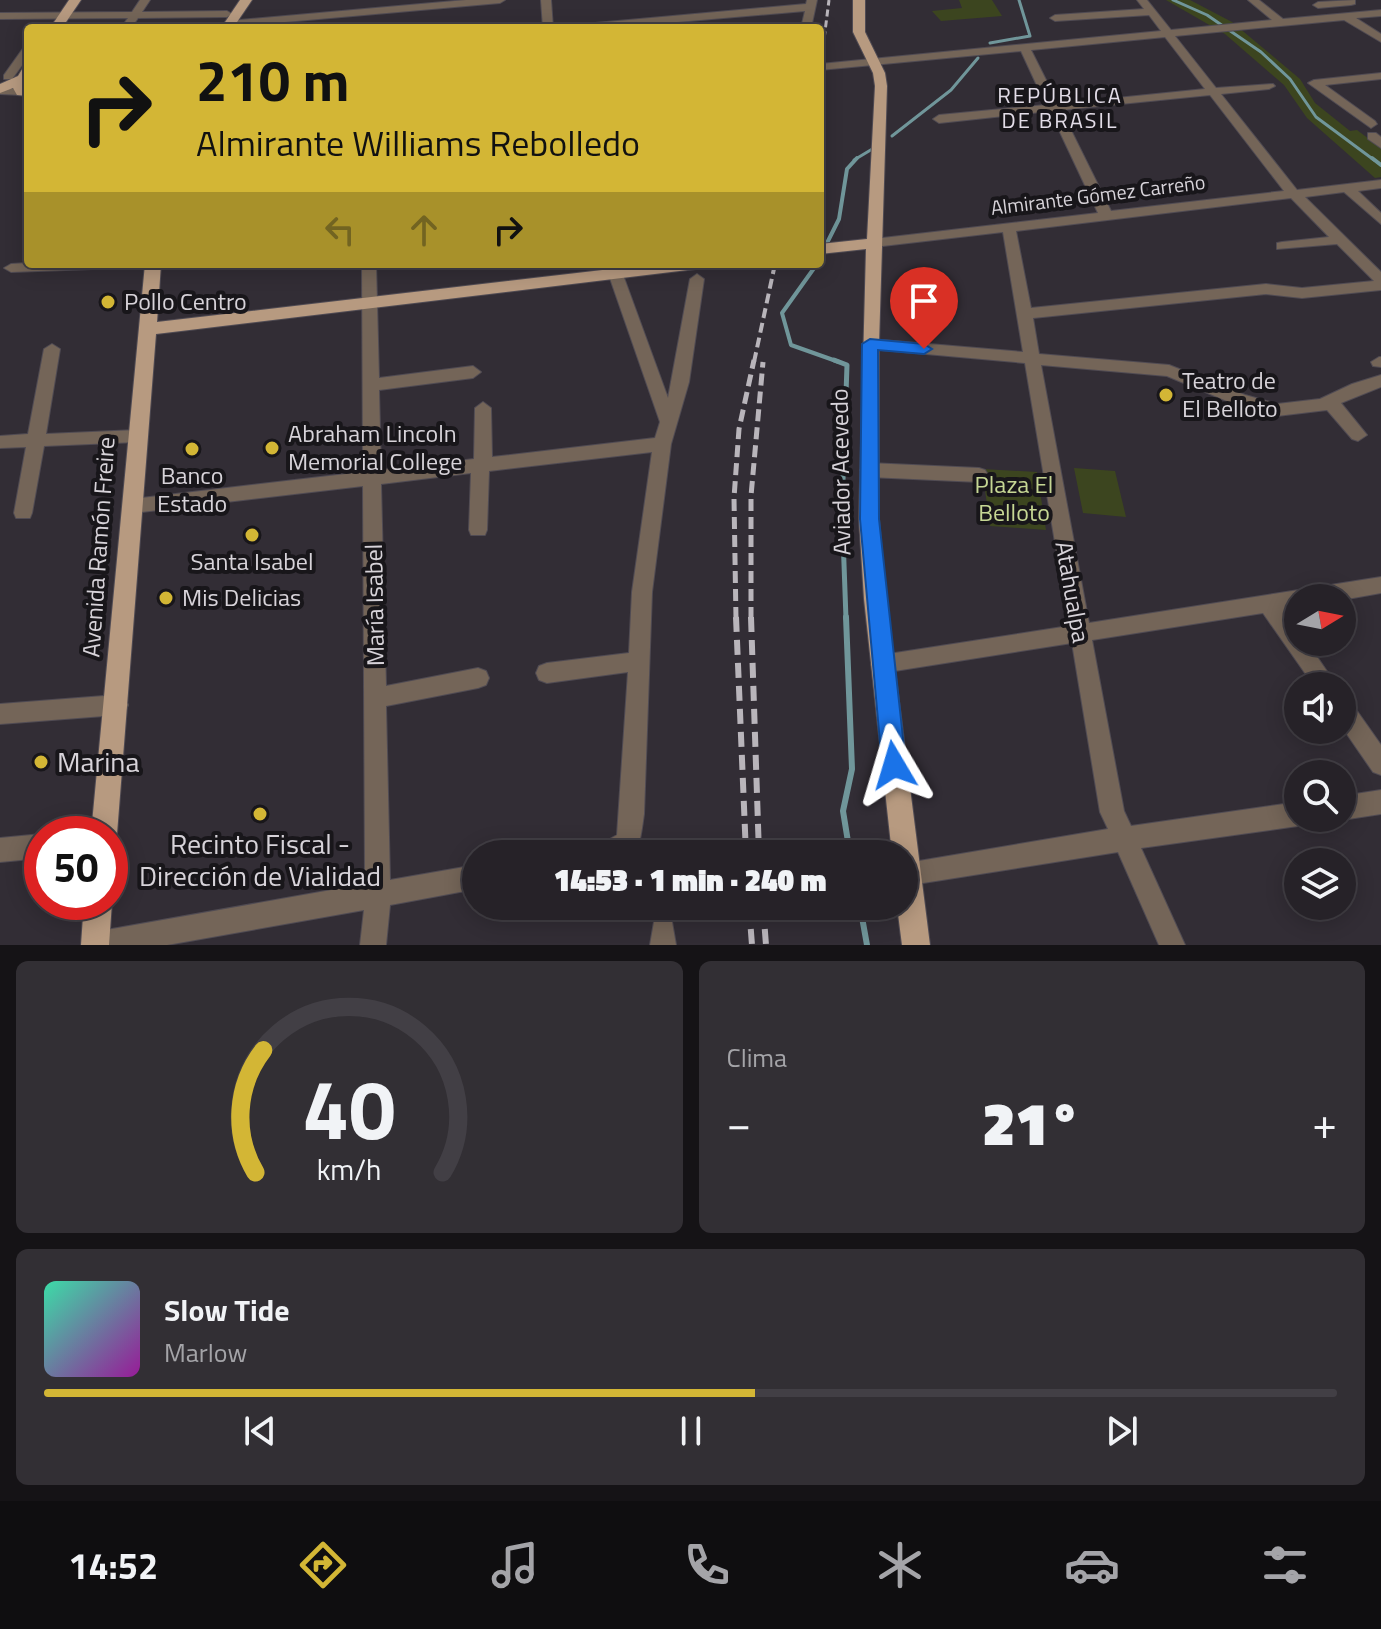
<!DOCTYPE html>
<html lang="es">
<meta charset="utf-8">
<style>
:root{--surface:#262228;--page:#322f34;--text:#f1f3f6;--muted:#a4a4a8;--line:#423f45;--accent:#d3b635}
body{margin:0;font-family:"Titillium Web",sans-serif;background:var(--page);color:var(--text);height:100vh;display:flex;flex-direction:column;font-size:30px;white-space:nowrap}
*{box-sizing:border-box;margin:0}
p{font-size:26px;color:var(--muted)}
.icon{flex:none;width:44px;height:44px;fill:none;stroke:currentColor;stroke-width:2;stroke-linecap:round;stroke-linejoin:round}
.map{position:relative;height:945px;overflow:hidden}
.panel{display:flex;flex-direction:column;gap:16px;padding:16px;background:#151316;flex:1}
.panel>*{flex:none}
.hud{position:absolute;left:24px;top:24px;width:800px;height:244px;border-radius:8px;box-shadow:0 4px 20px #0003,0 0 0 2px var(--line);background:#d3b635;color:#111;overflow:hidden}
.needle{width:52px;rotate:80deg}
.buttons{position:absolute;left:1284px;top:584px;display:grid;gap:16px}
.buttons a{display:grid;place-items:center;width:72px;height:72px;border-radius:50%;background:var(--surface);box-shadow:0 4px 20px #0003,0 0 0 2px var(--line);font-size:40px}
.speed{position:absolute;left:24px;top:816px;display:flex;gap:16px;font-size:40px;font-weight:700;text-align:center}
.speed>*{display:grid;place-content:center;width:104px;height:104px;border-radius:50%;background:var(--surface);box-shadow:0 4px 20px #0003,0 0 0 2px var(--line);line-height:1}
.speed .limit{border:12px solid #d22;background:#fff;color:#111}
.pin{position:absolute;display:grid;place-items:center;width:68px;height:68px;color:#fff;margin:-82px -34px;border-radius:50% 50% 50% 0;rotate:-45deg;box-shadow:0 0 8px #0007}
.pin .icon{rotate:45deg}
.me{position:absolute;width:88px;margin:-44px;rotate:353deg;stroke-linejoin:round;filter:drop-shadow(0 0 6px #0008)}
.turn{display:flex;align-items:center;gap:28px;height:168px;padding:0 40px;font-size:36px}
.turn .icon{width:104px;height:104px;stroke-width:2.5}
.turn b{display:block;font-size:56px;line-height:68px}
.lanes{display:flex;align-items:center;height:76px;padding:0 40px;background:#0003;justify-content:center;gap:40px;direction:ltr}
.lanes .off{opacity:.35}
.big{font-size:60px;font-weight:800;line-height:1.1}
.panel .widget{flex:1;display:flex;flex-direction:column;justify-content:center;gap:12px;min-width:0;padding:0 28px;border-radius:12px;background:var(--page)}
.panel .dial{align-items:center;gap:0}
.dial svg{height:208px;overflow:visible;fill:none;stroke:var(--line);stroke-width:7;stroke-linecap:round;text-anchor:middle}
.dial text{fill:var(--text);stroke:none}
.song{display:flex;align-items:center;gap:24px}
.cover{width:96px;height:96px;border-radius:12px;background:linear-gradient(135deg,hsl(160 70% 55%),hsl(300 70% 35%))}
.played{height:8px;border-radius:4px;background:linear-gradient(90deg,var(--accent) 55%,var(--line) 55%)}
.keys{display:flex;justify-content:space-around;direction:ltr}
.heat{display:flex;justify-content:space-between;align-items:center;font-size:44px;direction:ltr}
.panel .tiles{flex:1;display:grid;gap:16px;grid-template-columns:1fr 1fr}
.widget:last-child{grid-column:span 2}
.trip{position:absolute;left:462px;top:840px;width:456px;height:80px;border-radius:40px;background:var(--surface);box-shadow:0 4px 20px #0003,0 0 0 2px var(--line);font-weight:800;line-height:80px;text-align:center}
.dock{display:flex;height:128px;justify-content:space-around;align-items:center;background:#0f0e10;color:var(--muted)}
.dock .icon{width:56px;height:56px}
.dock .current{color:var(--accent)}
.dock b{font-size:36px;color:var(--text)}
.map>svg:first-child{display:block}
</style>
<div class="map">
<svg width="1381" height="945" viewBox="0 0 1381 945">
<rect width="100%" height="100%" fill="#322d35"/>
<g fill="#3c451f">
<path d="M959,0H992L1002,16L941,21L932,11L962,8Z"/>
<path d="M1166,0H1190L1232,22L1300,79L1315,103L1350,131L1357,130L1381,148V177L1375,178L1307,118L1284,85L1225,34Z"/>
<path d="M1074,468L1115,471L1126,517L1083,513Z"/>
<path d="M982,469L1037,472L1046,530L990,526Z"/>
</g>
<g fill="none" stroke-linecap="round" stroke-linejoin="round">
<g stroke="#70969a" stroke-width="3">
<path d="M1173,0L1207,15L1261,52L1290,79L1316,117L1374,160"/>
<path d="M990,43L1030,36L1019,0"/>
<path d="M892,136L951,90L978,58"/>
<path d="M854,160L874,148"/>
</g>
<g stroke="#70969a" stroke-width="4">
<path d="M1372,158L1381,165"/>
<path d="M827,243L839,219L847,169L857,158"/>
<path d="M817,264L782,313L791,345L839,362"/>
</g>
<path stroke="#70969a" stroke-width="5" d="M834,360L847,365L842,509L846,619"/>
<g stroke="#70969a" stroke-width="6">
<path d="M846,617L852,769L843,811L850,854"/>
<path d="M860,906L867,945"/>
</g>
<defs>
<g id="minor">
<path d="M140,0H150L142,12L227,11L232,14L227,17L138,18L131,28H121L128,18L0,19V13L132,12Z"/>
<path d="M466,0H505L500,3L229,27L224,24L229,21Z"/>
<path d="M541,0H551L553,28H543Z"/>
<path d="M807,0H817L811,28H801L805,11L608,28H568L573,25L806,4Z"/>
<path d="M1137,0H1147L1171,30L1272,20L1248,0H1259L1283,19L1381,10V16L1356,18L1381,34V42L1344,20L1175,36L1216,88L1273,84L1275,86L1269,89L1221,94L1297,190L1381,180V188L1358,191L1381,213V224L1344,192L1305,197L1381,272V290L1302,298L1266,294L1033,318L1039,354L1169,365L1245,395L1277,404L1320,399L1352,384L1381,375V387L1341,403L1367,435L1358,441L1352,439L1327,410L1277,416L1234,404L1167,376L1041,365L1089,623L1381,577V593L1342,600L1298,598V608L1284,610L1298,630V642H1307L1337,686H1314L1263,613L1092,640L1124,811L1131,826L1298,802V818H1308L1306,822L1298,826L1141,848L1185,945H1159L1118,852L904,886V864L907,863L1108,829L1100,812L1072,643L882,673L874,671L871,664L874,657L882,655L1069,626L1025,363L870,349L862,344L870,339L1023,352L1003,232L874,247L867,243L874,239L1098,213L1050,111L939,123L933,119L939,115L1046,105L1021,51L820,70V64L1161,31L1149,15L1055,21L1050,18L1055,15L1144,9ZM1165,37L1205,89L1058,104L1031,50ZM1210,95L1284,191L1111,211L1061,110ZM1291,198L1329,237L1282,242L1277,243V249L1337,244L1374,281L1302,288L1266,284L1031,308L1016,231Z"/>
<path d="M1355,0V4L1351,5L1318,8L1313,5L1318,2Z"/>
<path d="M28,46V57L12,79H4V75L24,47Z"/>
<path d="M1381,73V79L1325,85L1375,121L1377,124L1371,128L1308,83L1314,80Z"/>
<path d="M0,88L22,89L28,92L22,95L0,94Z"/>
<path d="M1368,133H1376L1381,137V148L1368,139Z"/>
<path d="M28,263V264H127L120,268L11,272L4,268L11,264Z"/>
<path d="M362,264H376L379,378L473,366L481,372L473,378L379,390L381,470L474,459L475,408L483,402L491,408L492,457L655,438L660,422L605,264H619L668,398L690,279L697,274L704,279L689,382L671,444L652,592L644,814C638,858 639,854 596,854L599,845L617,835L628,672L547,683L539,680L536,673L539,666L547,663L629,653L632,592L652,452L489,471L487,530L485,535H471L469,530L471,473L381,484L386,686L478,668L486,671L489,678L486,685L478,688L386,706L390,880L476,865V889L390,905L386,945H360L364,910L167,945H82L86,936L95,932L365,884L363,486L133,513L126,511L124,506L126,501L133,499L363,472Z"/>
<path d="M52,344L60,349L46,434L137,430L146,436L137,442L44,446L32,513L30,518H16L14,513L26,447L0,448V436L28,434L44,349Z"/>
<path d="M1379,357H1381V367L1373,366L1371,362Z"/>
<path d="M869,463L979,468L985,470L988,475L985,480L979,482L869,477L860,470Z"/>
<path d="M117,695L125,698L128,705L125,712L117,715L0,724V704Z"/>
<path d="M1342,698L1350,701L1381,745V775L1373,772L1342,727Z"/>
<path d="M1381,790V814L1342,820L1338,818H1342V796Z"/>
<path d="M42,834V858L0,862V838Z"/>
<path d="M663,918L672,922L676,945H650L654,922Z"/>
</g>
<g id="major">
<path d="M69,0H81L62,28H50Z"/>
<path d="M240,0H252L233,28H221Z"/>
<path d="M853,0H865V32L885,73L887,86L879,344V519L886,599L930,945H902L897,906H904V854H892L864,599L859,519L866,249L820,254V244L867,239L875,86L873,73L853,32Z"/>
<path d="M28,65L25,86L28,96L17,95L13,88L0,93V84L18,76L24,66Z"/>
<path d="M145,264H161L157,322L654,264H704L696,269L156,334L117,834L110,845V834H91Z"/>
<path d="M110,897L112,902L109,945H81L84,902H110Z"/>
</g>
</defs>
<use href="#minor" stroke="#504b53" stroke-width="2"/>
<use href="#major" stroke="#504b53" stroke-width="2"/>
<use href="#minor" fill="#746558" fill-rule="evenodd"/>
<use href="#major" fill="#b79a80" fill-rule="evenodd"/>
<path stroke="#b9b5bb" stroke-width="3" stroke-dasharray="7 4" stroke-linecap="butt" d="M820,71L829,0"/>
<path stroke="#b9b5bb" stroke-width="4" stroke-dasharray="10 5" stroke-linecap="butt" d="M754,362L775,264"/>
<g stroke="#b9b5bb" stroke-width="5" stroke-dasharray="12 6" stroke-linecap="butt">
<path d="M736,619L734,498L739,429L754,360"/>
<path d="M751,619V496L763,362"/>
</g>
<g stroke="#b9b5bb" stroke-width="6" stroke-dasharray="15 8" stroke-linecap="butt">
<path d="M736,617L746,854"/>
<path d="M751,617L759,854"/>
<path d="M749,906L752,945"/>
<path d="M763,906L766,945"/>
</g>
</g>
<path fill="#1a73e8" stroke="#114b97" stroke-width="2" d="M870,339L924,344L932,349L924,354L878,350L879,519L906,765L902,773L894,776L886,773L882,765L860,519L862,344Z"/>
<g fill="#d3b635" stroke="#18161a" stroke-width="3">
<circle cx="108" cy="302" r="8"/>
<circle cx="1166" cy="395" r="8"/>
<circle cx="272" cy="448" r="8"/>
<circle cx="192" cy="449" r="8"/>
<circle cx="252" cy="535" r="8"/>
<circle cx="166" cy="598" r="8"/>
<circle cx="41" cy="762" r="8"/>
<circle cx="260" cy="814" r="8"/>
</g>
<g text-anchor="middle" stroke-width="8" stroke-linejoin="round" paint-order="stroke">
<g font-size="20" fill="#d7d3d9" stroke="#18161a">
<text transform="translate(1098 195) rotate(-7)" y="7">Almirante Gómez Carreño</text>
</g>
<g font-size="22" letter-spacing="2" fill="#e3dde8" stroke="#18161a">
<text x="1060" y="103">REPÚBLICA<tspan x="1060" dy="25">DE BRASIL</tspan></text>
</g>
<g font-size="24" fill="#d7d3d9" stroke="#18161a" text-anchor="start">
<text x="124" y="310">Pollo Centro</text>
<text x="1182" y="389">Teatro de<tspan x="1182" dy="28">El Belloto</tspan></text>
<text x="288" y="442">Abraham Lincoln<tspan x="288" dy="28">Memorial College</tspan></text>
<text x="192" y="484" text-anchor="middle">Banco<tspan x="192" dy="28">Estado</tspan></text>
<text x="252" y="570" text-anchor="middle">Santa Isabel</text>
<text x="182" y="606">Mis Delicias</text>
</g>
<g font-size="24" fill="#d7d3d9" stroke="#18161a">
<text transform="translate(841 472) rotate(-91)" y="8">Aviador Acevedo</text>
<text transform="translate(99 547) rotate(-86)" y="8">Avenida Ramón Freire</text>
<text transform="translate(1072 592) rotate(80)" y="8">Atahualpa</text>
<text transform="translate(375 605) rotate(-91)" y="8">María Isabel</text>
</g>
<g font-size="24" fill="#c6d794" stroke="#18161a">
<text x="1014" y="493">Plaza El<tspan x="1014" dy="28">Belloto</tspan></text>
</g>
<g font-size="28" fill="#d7d3d9" stroke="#18161a" text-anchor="start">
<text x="57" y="772">Marina</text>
<text x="260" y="854" text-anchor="middle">Recinto Fiscal -<tspan x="260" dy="32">Dirección de Vialidad</tspan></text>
</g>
</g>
</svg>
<div class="buttons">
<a><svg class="needle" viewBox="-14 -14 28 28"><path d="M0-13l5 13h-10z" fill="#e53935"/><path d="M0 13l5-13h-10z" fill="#a4a4a8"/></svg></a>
<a><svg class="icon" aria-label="sound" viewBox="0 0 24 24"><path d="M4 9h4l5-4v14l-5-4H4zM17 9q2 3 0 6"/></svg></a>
<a><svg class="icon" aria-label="search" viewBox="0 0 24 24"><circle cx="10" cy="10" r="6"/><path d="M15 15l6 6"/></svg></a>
<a><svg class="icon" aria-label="layers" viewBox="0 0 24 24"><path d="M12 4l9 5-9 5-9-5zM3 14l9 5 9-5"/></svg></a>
</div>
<div class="speed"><div class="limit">50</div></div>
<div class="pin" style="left:924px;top:349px;background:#d93025"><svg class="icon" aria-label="arrive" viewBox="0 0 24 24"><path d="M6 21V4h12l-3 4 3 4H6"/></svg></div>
<svg class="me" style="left:894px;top:765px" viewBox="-20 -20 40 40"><path d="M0-17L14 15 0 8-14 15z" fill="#1a73e8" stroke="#fff" stroke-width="4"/></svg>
<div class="trip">14:53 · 1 min · 240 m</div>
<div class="hud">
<div class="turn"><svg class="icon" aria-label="right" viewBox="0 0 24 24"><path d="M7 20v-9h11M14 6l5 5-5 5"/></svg><div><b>210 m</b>Almirante Williams Rebolledo</div></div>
<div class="lanes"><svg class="icon off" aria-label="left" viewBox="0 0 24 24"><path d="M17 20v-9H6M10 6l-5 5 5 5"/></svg><svg class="icon off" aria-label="ahead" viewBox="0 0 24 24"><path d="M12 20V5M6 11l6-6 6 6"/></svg><svg class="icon" aria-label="right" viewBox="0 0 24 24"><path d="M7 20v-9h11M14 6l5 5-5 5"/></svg></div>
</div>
</div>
<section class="panel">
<div class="tiles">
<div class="widget dial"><svg viewBox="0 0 100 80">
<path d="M14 69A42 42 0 1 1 86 69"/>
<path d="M14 69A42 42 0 0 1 17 22" stroke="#d3b635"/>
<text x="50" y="56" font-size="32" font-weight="700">40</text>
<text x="50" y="72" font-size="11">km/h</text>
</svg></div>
<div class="widget"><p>Clima</p>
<div class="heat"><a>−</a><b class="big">21°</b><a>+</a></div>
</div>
<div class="widget">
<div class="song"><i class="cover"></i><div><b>Slow Tide</b><p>Marlow</p></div></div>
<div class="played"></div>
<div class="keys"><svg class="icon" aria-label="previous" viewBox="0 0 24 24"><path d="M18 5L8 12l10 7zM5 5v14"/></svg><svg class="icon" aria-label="pause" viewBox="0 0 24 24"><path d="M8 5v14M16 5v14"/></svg><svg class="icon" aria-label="next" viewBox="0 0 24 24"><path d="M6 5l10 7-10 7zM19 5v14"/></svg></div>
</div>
</div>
</section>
<nav class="dock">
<b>14:52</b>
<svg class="icon current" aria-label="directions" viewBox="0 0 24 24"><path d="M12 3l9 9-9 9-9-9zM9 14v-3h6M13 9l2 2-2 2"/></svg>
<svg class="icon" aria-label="music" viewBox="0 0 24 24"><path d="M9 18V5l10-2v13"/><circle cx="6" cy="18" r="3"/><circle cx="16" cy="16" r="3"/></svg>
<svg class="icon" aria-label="phone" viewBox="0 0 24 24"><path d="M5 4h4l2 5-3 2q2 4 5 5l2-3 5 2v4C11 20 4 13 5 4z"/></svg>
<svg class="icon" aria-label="climate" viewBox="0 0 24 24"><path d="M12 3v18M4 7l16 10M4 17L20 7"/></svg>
<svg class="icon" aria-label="car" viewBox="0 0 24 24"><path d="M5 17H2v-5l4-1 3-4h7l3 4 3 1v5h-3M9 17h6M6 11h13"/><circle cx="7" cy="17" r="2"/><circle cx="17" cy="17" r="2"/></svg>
<svg class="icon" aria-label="filters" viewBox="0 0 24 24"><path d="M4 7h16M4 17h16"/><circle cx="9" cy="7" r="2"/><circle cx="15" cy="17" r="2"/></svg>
</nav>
